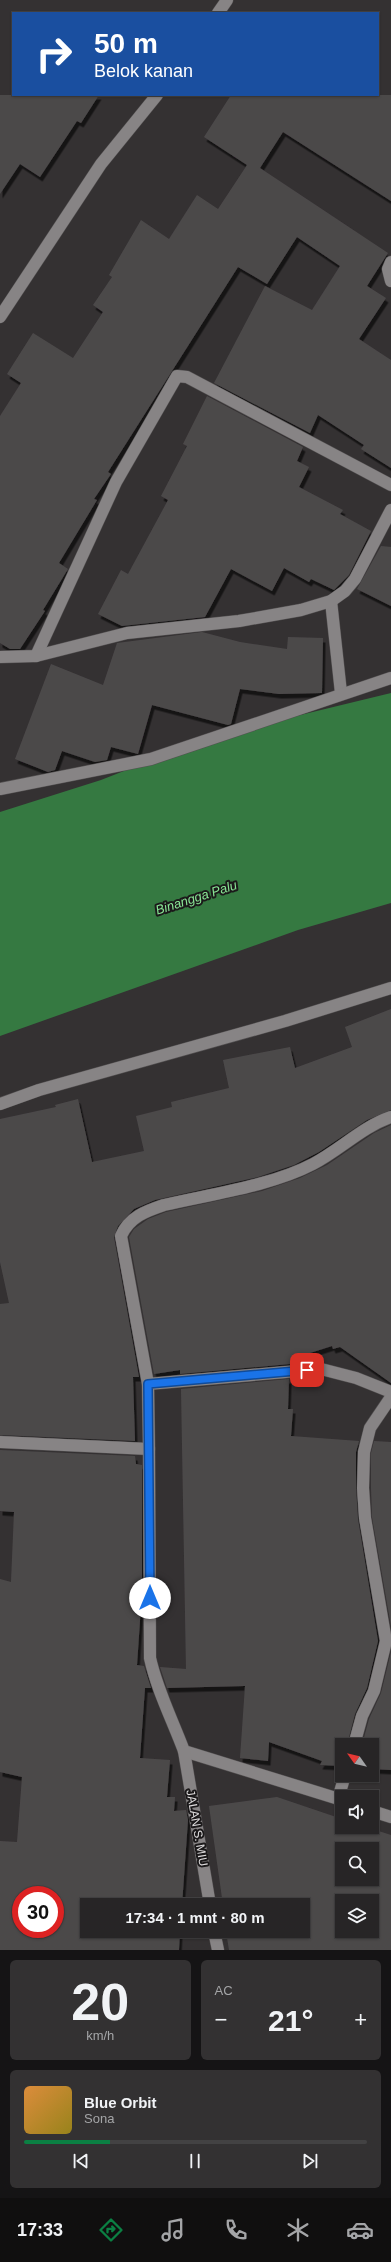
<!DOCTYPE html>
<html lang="id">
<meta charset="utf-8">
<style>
:root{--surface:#272526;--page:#333132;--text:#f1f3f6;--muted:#a4a5a7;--line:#434243;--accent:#0b8043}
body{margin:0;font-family:Arial,sans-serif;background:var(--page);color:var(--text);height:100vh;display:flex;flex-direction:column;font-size:15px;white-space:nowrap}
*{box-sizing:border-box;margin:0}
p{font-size:13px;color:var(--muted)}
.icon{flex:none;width:22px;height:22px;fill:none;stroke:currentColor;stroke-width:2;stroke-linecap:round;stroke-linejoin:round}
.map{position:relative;height:1950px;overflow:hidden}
.details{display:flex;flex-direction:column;gap:10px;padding:10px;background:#151415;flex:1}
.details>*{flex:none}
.top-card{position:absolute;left:12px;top:12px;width:367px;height:84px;border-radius:0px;box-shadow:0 1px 3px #0004,0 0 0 1px var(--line);background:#1a4fa0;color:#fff;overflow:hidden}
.needle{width:26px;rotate:304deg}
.controls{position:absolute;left:335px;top:1738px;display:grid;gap:8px}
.controls a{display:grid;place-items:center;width:44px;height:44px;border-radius:0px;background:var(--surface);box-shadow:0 1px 3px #0004,0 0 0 1px var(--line);font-size:20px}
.speed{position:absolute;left:12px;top:1886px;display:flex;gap:8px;font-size:20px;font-weight:700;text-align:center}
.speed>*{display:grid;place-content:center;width:52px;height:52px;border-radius:50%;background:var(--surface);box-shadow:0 1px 3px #0004,0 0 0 1px var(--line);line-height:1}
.speed .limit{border:6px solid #d22;background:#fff;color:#111}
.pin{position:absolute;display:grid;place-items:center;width:34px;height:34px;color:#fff;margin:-17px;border-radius:8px;box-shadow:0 2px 6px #0006}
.me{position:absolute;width:44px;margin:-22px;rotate:0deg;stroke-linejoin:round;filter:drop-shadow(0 0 3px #0008)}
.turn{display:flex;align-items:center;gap:14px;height:84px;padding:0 16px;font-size:18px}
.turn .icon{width:52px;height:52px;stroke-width:2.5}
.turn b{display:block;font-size:28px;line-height:34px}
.big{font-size:30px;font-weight:800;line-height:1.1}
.details .tile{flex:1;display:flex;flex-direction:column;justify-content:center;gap:6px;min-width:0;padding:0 14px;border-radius:6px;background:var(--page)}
.details .dial{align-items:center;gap:0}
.dial b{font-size:52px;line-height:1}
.song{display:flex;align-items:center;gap:12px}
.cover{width:48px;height:48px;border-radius:6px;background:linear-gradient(135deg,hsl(30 70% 55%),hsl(50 70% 35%))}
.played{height:4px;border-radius:2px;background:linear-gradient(90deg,var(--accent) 25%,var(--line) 25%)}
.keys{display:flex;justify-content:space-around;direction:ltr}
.heat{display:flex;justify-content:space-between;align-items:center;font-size:22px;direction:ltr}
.details .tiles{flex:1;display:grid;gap:10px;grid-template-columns:1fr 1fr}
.tile:last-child{grid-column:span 2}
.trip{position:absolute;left:80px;top:1898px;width:230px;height:40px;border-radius:0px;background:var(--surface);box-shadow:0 1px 3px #0004,0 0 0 1px var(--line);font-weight:800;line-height:40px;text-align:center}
.menu{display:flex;height:64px;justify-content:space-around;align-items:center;background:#100f0f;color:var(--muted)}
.menu .icon{width:28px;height:28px}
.menu .selected{color:var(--accent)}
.menu b{font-size:18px;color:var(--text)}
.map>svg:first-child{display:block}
</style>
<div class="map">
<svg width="391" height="1950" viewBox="0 0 391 1950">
<defs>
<filter id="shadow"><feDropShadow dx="2.5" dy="4.5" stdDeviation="0" flood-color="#0009"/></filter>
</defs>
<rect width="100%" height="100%" fill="#343132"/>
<path fill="#357941" d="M391,693V903L298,930L0,1036V812L101,780L190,745L243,729Z"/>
<g fill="#4c494a" fill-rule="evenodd" filter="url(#shadow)">
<path d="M0,95H99L81,123L77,121L40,177L20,164L0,194Z"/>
<path d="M231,95H391V201L283,132L260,168L388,253L367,286L386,298L359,339L391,360V468L361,449L364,445L318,415L310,433L214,383L265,286L312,310L340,266L297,237L267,284L238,267L108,472L111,474L94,499L97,500L59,563L68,569L43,610L45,611L20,649H10L0,643V416L21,383L7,374L33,333L73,358L103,312L93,305L112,277L109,275L141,220L169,239L197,195L218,209L247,165L204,137Z"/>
<path d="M207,396L303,447L297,461L309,467L299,487L343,510L340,514L371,531L349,575L334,590L311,579L309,582L284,568L272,591L231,569L205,617L122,626L98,614L121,570L128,574L168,500L161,496L187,446L183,444Z"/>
<path d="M381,546L391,547V606L357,589Z"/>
<path d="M202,632L240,642L287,649L288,637L323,638L322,693L279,694L240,689L231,724L228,725L152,705L138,754L111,747L107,760L95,762L62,751L55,770L48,772L15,759L51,664L103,685L117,643Z"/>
<path d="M391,1009V1110L367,1120L319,1152L294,1165L258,1177L155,1200L134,1209L118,1226L114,1237L139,1377H133L135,1441L0,1435V1304L9,1303L0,1262V1119L56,1107L55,1105L78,1099L92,1162L144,1151L136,1116L172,1107L171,1102L229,1088L223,1060L290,1047L295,1068L352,1047L345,1027Z"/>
<path d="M391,1125V1383L340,1347L333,1349L332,1346L291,1359L290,1364L180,1374V1370L154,1374L129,1237L134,1229L148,1219L166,1212L262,1191L300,1178L327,1165L374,1133Z"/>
<path d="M289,1379L288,1409H293L291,1436L359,1441L356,1452V1488L358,1519L378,1641L367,1688L355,1714L347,1745H342V1766L320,1765L322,1761L269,1742L268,1761L240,1758L245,1686L167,1688L160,1667L186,1669L181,1389Z"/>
<path d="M374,1441L391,1442V1626L372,1517L371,1488V1453Z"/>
<path d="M0,1450L135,1456L136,1464L142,1465V1591L137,1665L144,1666L151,1688H145L140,1758L170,1760L167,1797H175L174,1811L186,1810L188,1820L182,1905H87V1931H180L179,1950H0V1841L17,1842L22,1777L0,1772V1579L11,1582L14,1512L0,1511ZM21,1895H55V1929H21Z"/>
<path d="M391,1652V1770L372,1769V1745H362L369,1719L381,1693Z"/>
<path d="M277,1797L342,1819V1827H366L391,1835V1950H229L226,1931H303V1905H223L209,1806ZM342,1849H372V1879H342ZM342,1901H372V1931H342Z"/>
</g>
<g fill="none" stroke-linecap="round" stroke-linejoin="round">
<defs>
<g id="street">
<path d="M218,13L227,0"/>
<path d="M391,262L388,269L391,281"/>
<path d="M0,317L101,164L157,95"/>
<path d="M331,601L341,693"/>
<path d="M36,656L116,482L177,376L187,377L391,485"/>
<path d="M0,657L36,656L127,633L239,621L301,610L331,601L345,591L355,579L391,510"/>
<path d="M0,789L151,759L391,678"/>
<path d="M0,1104L39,1090L285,1021L391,988"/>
<path d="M391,1117C362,1127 340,1150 313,1164C271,1186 211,1194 164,1205C146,1211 129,1217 121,1236L148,1384L321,1369L356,1378L391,1392"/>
<path d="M148,1384L149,1449"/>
<path d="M0,1442L149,1449L150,1658C157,1690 172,1719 184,1751L342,1800"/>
<path d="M354,1745L362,1716L374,1691L386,1641L365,1518L363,1488L364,1452L370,1428L391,1397"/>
<path d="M184,1751L210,1905"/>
<path d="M338,1799L345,1775"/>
<path d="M372,1811L391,1817"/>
<path d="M214,1931L218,1950"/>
</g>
</defs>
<use href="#street" stroke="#535051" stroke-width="13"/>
<use href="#street" stroke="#878485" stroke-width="12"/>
</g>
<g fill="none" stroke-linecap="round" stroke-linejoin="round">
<defs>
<path id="route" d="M150,1598L148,1384L307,1370"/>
</defs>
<use href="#route" stroke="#114b97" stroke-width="10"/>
<use href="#route" stroke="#1a73e8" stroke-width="7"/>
</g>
<g text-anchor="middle" stroke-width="4" stroke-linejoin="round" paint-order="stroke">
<g font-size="12" fill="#e0dedf" stroke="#1b191a">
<text transform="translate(197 1828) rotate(80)" y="4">JALAN S. MIU</text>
</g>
<g font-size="13" font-style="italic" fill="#89e595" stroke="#1b191a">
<text transform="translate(196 897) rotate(-18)" y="5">Binangga Palu</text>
</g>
</g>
</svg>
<div class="controls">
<a><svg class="needle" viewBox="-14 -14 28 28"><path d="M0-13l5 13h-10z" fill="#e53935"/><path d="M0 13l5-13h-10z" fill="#a4a5a7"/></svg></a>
<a><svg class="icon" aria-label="sound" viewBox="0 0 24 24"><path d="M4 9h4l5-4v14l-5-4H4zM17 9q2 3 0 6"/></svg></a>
<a><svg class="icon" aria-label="search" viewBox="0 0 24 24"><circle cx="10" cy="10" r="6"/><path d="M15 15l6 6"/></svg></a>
<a><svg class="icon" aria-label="layers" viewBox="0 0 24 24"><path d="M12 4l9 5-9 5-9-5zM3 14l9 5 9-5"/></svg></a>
</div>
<div class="speed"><div class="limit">30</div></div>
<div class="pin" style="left:307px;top:1370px;background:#d93025"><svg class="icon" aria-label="arrive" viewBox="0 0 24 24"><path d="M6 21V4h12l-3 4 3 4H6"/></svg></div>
<svg class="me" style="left:150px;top:1598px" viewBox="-20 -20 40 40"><circle r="19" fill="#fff"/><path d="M0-13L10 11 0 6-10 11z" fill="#1a73e8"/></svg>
<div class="trip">17:34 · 1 mnt · 80 m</div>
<div class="top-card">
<div class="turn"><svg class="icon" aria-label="right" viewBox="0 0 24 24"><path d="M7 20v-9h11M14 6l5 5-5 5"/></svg><div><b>50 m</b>Belok kanan</div></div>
</div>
</div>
<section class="details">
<div class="tiles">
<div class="tile dial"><b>20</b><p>km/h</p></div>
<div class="tile"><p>AC</p>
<div class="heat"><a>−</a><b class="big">21°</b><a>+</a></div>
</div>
<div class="tile">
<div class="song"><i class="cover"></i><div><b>Blue Orbit</b><p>Sona</p></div></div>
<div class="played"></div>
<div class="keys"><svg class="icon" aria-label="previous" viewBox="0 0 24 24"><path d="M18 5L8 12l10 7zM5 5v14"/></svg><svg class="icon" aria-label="pause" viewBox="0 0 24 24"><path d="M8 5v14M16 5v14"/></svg><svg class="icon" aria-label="next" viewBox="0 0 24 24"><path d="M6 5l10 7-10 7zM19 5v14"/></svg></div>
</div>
</div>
</section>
<nav class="menu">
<b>17:33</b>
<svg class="icon selected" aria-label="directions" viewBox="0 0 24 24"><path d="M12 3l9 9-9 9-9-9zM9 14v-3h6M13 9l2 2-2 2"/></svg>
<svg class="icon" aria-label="music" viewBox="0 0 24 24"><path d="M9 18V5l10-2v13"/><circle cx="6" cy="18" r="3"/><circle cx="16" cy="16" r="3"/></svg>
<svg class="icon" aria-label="phone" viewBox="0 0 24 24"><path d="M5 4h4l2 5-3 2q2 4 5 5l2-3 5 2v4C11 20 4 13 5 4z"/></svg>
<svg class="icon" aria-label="climate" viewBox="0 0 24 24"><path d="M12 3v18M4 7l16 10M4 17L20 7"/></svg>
<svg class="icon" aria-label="car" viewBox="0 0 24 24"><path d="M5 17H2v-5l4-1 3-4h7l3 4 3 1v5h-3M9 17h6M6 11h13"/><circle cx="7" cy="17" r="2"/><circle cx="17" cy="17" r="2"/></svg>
</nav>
